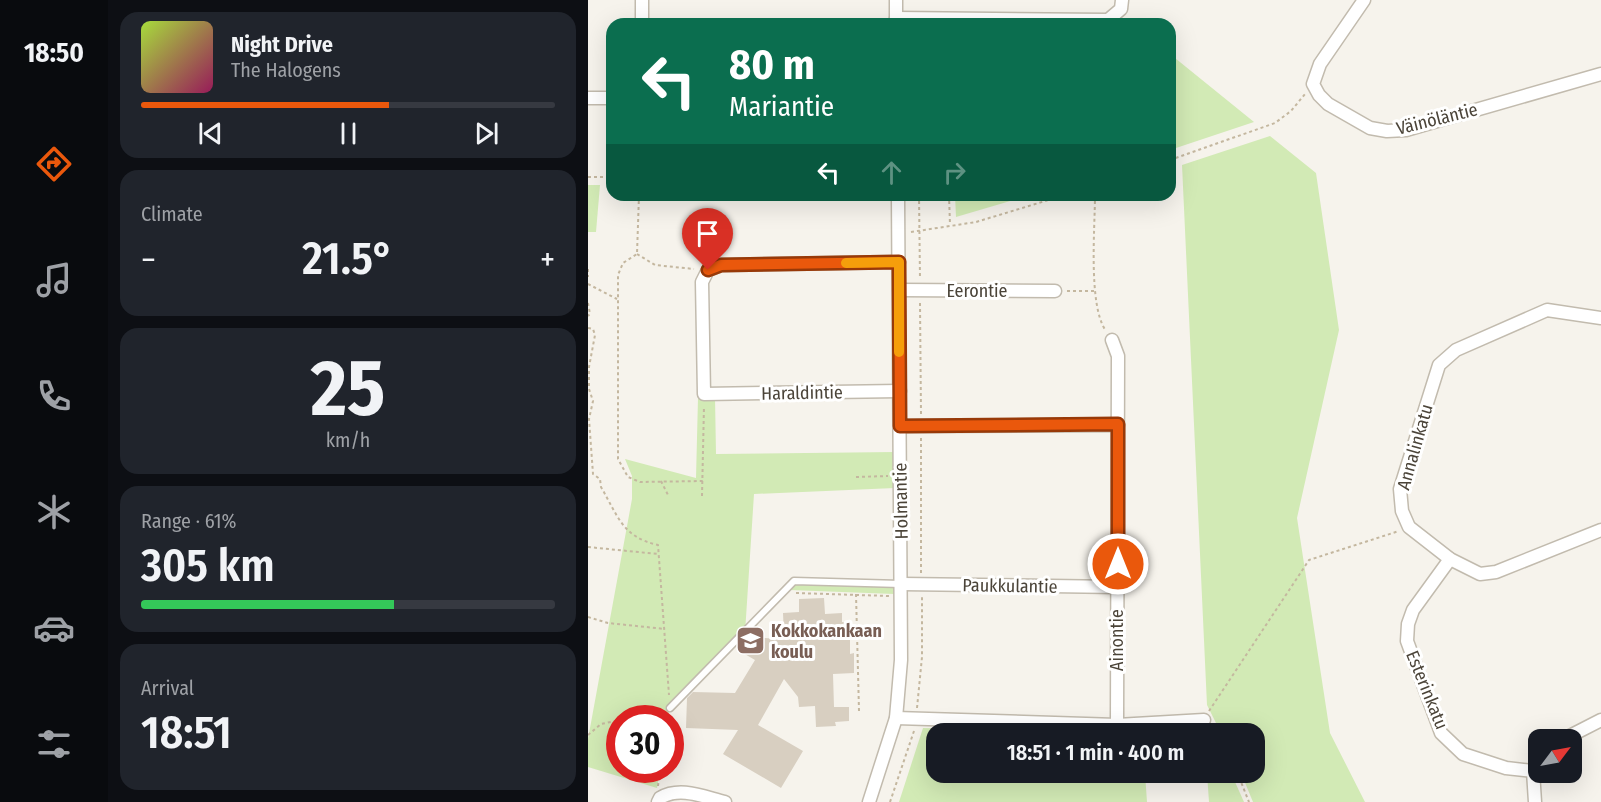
<!DOCTYPE html>
<meta charset="utf-8">
<style>
:root{--surface:#171b24;--page:#20242c;--text:#f1f3f6;--muted:#9ea1a6;--line:#363941;--accent:#ea580c}
body{margin:0;font-family:"Fira Sans Condensed",sans-serif;background:var(--page);color:var(--text);height:100vh;display:flex;flex-direction:column;font-size:22px;white-space:nowrap}
*{box-sizing:border-box;margin:0}
p{font-size:20px;color:var(--muted)}
.icon{flex:none;width:33px;height:33px;fill:none;stroke:currentColor;stroke-width:2;stroke-linecap:round;stroke-linejoin:round}
.map{position:relative;flex:1;overflow:hidden}
.details{display:flex;flex-direction:column;gap:12px;padding:12px;background:#0d0f14;width:480px}
.details>*{flex:none}
.guide{position:absolute;left:18px;top:18px;width:570px;height:183px;border-radius:18px;box-shadow:0 6px 24px #0002;background:#0b6e4f;color:#fff;overflow:hidden}
.needle{width:39px;rotate:58deg}
.buttons{position:absolute;left:940px;top:729px;display:grid;gap:12px}
.buttons a{display:grid;place-items:center;width:54px;height:54px;border-radius:12px;background:var(--surface);box-shadow:0 6px 24px #0002;font-size:30px}
.speed{position:absolute;left:18px;top:705px;display:flex;gap:12px;font-size:30px;font-weight:700;text-align:center}
.speed>*{display:grid;place-content:center;width:78px;height:78px;border-radius:50%;background:var(--surface);box-shadow:0 6px 24px #0002;line-height:1}
.speed .limit{border:9px solid #d22;background:#fff;color:#111}
.pin{position:absolute;display:grid;place-items:center;width:51px;height:51px;color:#fff;margin:-62px -26px;border-radius:50% 50% 50% 0;rotate:-45deg;box-shadow:0 0 6px #0007}
.pin .icon{rotate:45deg}
.me{position:absolute;width:66px;margin:-33px;rotate:0deg;stroke-linejoin:round;filter:drop-shadow(0 0 4px #0008)}
.turn{display:flex;align-items:center;gap:21px;height:126px;padding:0 24px;font-size:27px}
.turn .icon{width:78px;height:78px;stroke-width:2.5}
.turn b{display:block;font-size:42px;line-height:51px}
.lanes{display:flex;align-items:center;height:57px;padding:0 24px;background:#0003;justify-content:center;gap:30px;direction:ltr}
.lanes .off{opacity:.35}
.big{font-size:45px;font-weight:600;line-height:1.1}
.details .card{flex:1;display:flex;flex-direction:column;justify-content:center;gap:9px;min-width:0;padding:0 21px;border-radius:18px;background:var(--page)}
.details .dial{align-items:center;gap:0}
.dial b{font-size:78px;line-height:1}
.song{display:flex;align-items:center;gap:18px}
.cover{width:72px;height:72px;border-radius:9px;background:linear-gradient(135deg,hsl(80 70% 55%),hsl(330 70% 35%))}
.played{height:6px;border-radius:3px;background:linear-gradient(90deg,var(--accent) 60%,var(--line) 60%)}
.keys{display:flex;justify-content:space-around;direction:ltr}
.heat{display:flex;justify-content:space-between;align-items:center;font-size:33px;direction:ltr}
.charge{height:9px;border-radius:4px;background:linear-gradient(90deg,#34c759 61%,var(--line) 0)}
.trip{position:absolute;left:338px;top:723px;width:339px;height:60px;border-radius:18px;background:var(--surface);box-shadow:0 6px 24px #0002;font-weight:600;line-height:60px;text-align:center}
main{display:flex;flex:1;min-height:0}
.tab-bar{display:flex;flex-direction:column;width:108px;justify-content:space-around;align-items:center;background:#090b0e;color:var(--muted)}
.tab-bar .icon{width:42px;height:42px}
.tab-bar .on{color:var(--accent)}
.tab-bar b{font-size:27px;color:var(--text)}
.map>svg:first-child{display:block}
</style>
<main>
<nav class="tab-bar">
<b>18:50</b>
<svg class="icon on" aria-label="directions" viewBox="0 0 24 24"><path d="M12 3l9 9-9 9-9-9zM9 14v-3h6M13 9l2 2-2 2"/></svg>
<svg class="icon" aria-label="music" viewBox="0 0 24 24"><path d="M9 18V5l10-2v13"/><circle cx="6" cy="18" r="3"/><circle cx="16" cy="16" r="3"/></svg>
<svg class="icon" aria-label="phone" viewBox="0 0 24 24"><path d="M5 4h4l2 5-3 2q2 4 5 5l2-3 5 2v4C11 20 4 13 5 4z"/></svg>
<svg class="icon" aria-label="climate" viewBox="0 0 24 24"><path d="M12 3v18M4 7l16 10M4 17L20 7"/></svg>
<svg class="icon" aria-label="car" viewBox="0 0 24 24"><path d="M5 17H2v-5l4-1 3-4h7l3 4 3 1v5h-3M9 17h6M6 11h13"/><circle cx="7" cy="17" r="2"/><circle cx="17" cy="17" r="2"/></svg>
<svg class="icon" aria-label="filters" viewBox="0 0 24 24"><path d="M4 7h16M4 17h16"/><circle cx="9" cy="7" r="2"/><circle cx="15" cy="17" r="2"/></svg>
</nav>
<section class="details">
<div class="card">
<div class="song"><i class="cover"></i><div><b>Night Drive</b><p>The Halogens</p></div></div>
<div class="played"></div>
<div class="keys"><svg class="icon" aria-label="previous" viewBox="0 0 24 24"><path d="M18 5L8 12l10 7zM5 5v14"/></svg><svg class="icon" aria-label="pause" viewBox="0 0 24 24"><path d="M8 5v14M16 5v14"/></svg><svg class="icon" aria-label="next" viewBox="0 0 24 24"><path d="M6 5l10 7-10 7zM19 5v14"/></svg></div>
</div>
<div class="card"><p>Climate</p>
<div class="heat"><a>−</a><b class="big">21.5°</b><a>+</a></div>
</div>
<div class="card dial"><b>25</b><p>km/h</p></div>
<div class="card"><p>Range · 61%</p><b class="big">305 km</b><div class="charge"></div></div>
<div class="card"><p>Arrival</p><b class="big">18:51</b></div>
</section>
<div class="map">
<svg width="1013" height="802" viewBox="0 0 1013 802">
<rect width="100%" height="100%" fill="#f6f3ec"/>
<g fill="#d2eab5">
<path d="M582,54L666,122L582,150Z"/>
<path d="M682,136L728,173L751,330L709,518L742,733L777,802H665L653,773L666,772V734L633,733L619,705L594,165Z"/>
<path d="M0,185H12L8,232H0Z"/>
<path d="M367,195H443L368,217Z"/>
<path d="M127,397L128,454L307,452V488L166,494L157,633L82,708L80,718H32V770H72L69,788L0,767V739L44,499V476L37,459L108,478L110,398Z"/>
<path d="M208,584L306,586V594L202,590Z"/>
<path d="M335,728L555,733L348,734V772L557,773L559,802H311Z"/>
<path d="M619,773H643L656,802H621Z"/>
</g>
<path fill="#d8cfc1" d="M236,598L237,614L254,613V622H262V654L266,653V673L245,674L246,707H261V721L247,722L248,726L228,727L227,706L211,707L210,697L196,679L170,725L215,751L193,788L135,754L150,730L98,728L99,698L105,692L147,693L167,660L155,653L164,637L202,640L196,637L195,613L211,612V599Z"/>
<g fill="none" stroke-linecap="round" stroke-linejoin="round">
<defs>
<path id="lane" d="M82,708L206,581L313,584"/>
<g id="street">
<path d="M308,0V24"/>
<path d="M776,0L732,64L725,84L731,95L740,104L782,128L799,131L818,130L1013,74"/>
<path d="M308,18L520,20L533,9L534,0"/>
<path d="M54,24V0"/>
<path d="M0,98H24"/>
<path d="M311,262L133,265L120,270L114,282L116,394L312,391"/>
<path d="M311,290L467,291"/>
<path d="M1013,318L959,310L868,350L851,365L812,489L814,511L821,527L862,559L892,574L908,572L1013,530"/>
<path d="M524,340L530,356L529,725"/>
<path d="M312,426L530,425"/>
<path d="M862,559L825,610L820,624L819,641L853,733L875,754L918,768L945,771"/>
<path d="M314,584L530,587"/>
<path d="M308,718L529,725L616,720"/>
<path d="M974,740L1013,720"/>
<path d="M70,802L72,798C92,786 116,797 137,802"/>
<path d="M281,802L308,718L313,660L310,195"/>
<path d="M947,802L945,771L951,761"/>
</g>
</defs>
<use href="#lane" stroke="#c2bbae" stroke-width="9"/>
<use href="#street" stroke="#c2bbae" stroke-width="15"/>
<g stroke="#c4b79f" stroke-width="2" stroke-dasharray="3 3" stroke-linecap="butt">
<path d="M582,160L687,123L703,111L717,94"/>
<path d="M0,177H24"/>
<path d="M51,195L49,254L35,263L30,275V459L40,477L52,482L115,481"/>
<path d="M331,195L332,279"/>
<path d="M361,195L362,225"/>
<path d="M507,195C507,228 500,306 518,331"/>
<path d="M323,232L388,222L477,195"/>
<path d="M49,254L67,265L106,269"/>
<path d="M0,269V277"/>
<path d="M0,284L29,299"/>
<path d="M479,291H507"/>
<path d="M0,303L2,314L0,316"/>
<path d="M332,303L333,414"/>
<path d="M0,328L5,329L7,335L1,367V389L5,401L1,419L5,474L12,479L13,487C30,516 34,537 70,545L81,695"/>
<path d="M333,438V573"/>
<path d="M268,477L300,476"/>
<path d="M73,481L81,497"/>
<path d="M114,496L116,406"/>
<path d="M0,547L70,554"/>
<path d="M208,593L301,596"/>
<path d="M268,594L271,711"/>
<path d="M0,617L20,623L77,629"/>
<path d="M329,708L334,657V597"/>
<path d="M621,711L721,560L811,531"/>
<path d="M41,718L73,710"/>
<path d="M0,735L13,724L32,720"/>
<path d="M649,772L661,802"/>
<path d="M70,786L72,770"/>
<path d="M302,802L326,731"/>
</g>
<use href="#lane" stroke="#fff" stroke-width="6"/>
<use href="#street" stroke="#fff" stroke-width="12"/>
</g>
<g fill="none" stroke-linecap="round" stroke-linejoin="round">
<defs>
<path id="route" d="M120,270L133,265L311,262L312,426L530,424V564"/>
</defs>
<use href="#route" stroke="#983908" stroke-width="15"/>
<use href="#route" stroke="#ea580c" stroke-width="10"/>
<path stroke="#f59e0b" stroke-width="10" d="M258,263L311,262V352"/>
</g>
<defs>
<symbol id="school-square" viewBox="-11 -11 22 22"><rect x="-9" y="-9" width="18" height="18" rx="4" fill="#8d6e63" stroke="#fff"/><path d="M0-5L7-2L0 1L-7-2ZM-4 1L0 2.5L4 1V4Q0 6-4 4Z" fill="#fff"/></symbol>
</defs>
<g fill-rule="evenodd">
<use href="#school-square" x="146" y="624" width="33" height="33"/>
</g>
<g text-anchor="middle" stroke-width="6" stroke-linejoin="round" paint-order="stroke">
<g font-size="18" fill="#4b4439" stroke="#fff">
<text transform="translate(849 119) rotate(-14)" y="6">Väinöläntie</text>
<text x="389" y="297">Eerontie</text>
<text transform="translate(214 393) rotate(-1)" y="6">Haraldintie</text>
<text transform="translate(827 447) rotate(-74)" y="6">Annalinkatu</text>
<text transform="translate(313 501) rotate(-91)" y="6">Holmantie</text>
<text transform="translate(422 586) rotate(1)" y="6">Paukkulantie</text>
<text transform="translate(529 640) rotate(-90)" y="6">Ainontie</text>
<text transform="translate(839 690) rotate(68)" y="6">Esterinkatu</text>
</g>
<g font-size="18" font-weight="bold" fill="#785e54" stroke="#fff" text-anchor="start">
<text x="183" y="637">Kokkokankaan<tspan x="183" dy="21">koulu</tspan></text>
</g>
</g>
</svg>
<div class="buttons">
<a><svg class="needle" viewBox="-14 -14 28 28"><path d="M0-13l5 13h-10z" fill="#e53935"/><path d="M0 13l5-13h-10z" fill="#9ea1a6"/></svg></a>
</div>
<div class="speed"><div class="limit">30</div></div>
<div class="pin" style="left:120px;top:270px;background:#d93025"><svg class="icon" aria-label="arrive" viewBox="0 0 24 24"><path d="M6 21V4h12l-3 4 3 4H6"/></svg></div>
<svg class="me" style="left:530px;top:564px" viewBox="-20 -20 40 40"><circle r="17" fill="#ea580c" stroke="#fff" stroke-width="3"/><path d="M0-11L8 9 0 5-8 9z" fill="#fff"/></svg>
<div class="trip">18:51 · 1 min · 400 m</div>
<div class="guide">
<div class="turn"><svg class="icon" aria-label="left" viewBox="0 0 24 24"><path d="M17 20v-9H6M10 6l-5 5 5 5"/></svg><div><b>80 m</b>Mariantie</div></div>
<div class="lanes"><svg class="icon" aria-label="left" viewBox="0 0 24 24"><path d="M17 20v-9H6M10 6l-5 5 5 5"/></svg><svg class="icon off" aria-label="ahead" viewBox="0 0 24 24"><path d="M12 20V5M6 11l6-6 6 6"/></svg><svg class="icon off" aria-label="right" viewBox="0 0 24 24"><path d="M7 20v-9h11M14 6l5 5-5 5"/></svg></div>
</div>
</div>
</main>
